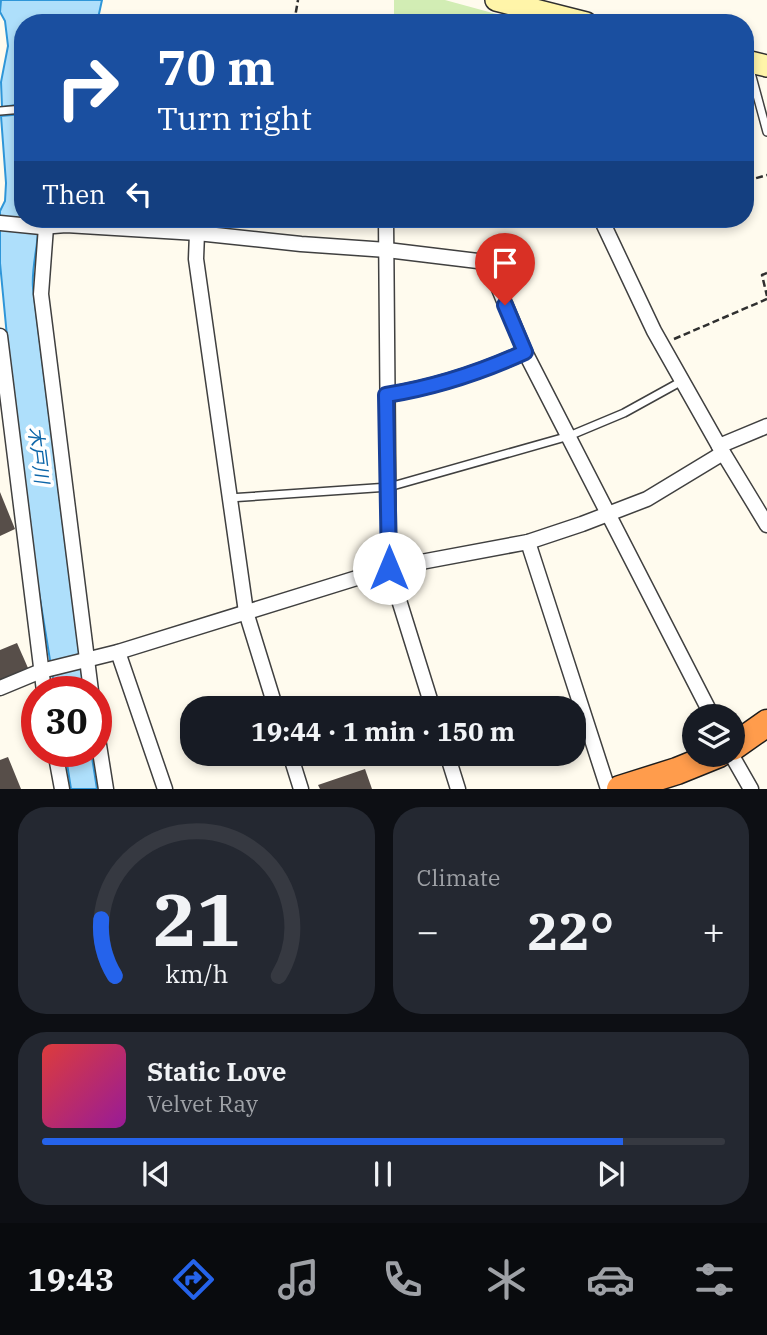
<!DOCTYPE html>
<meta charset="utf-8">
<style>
:root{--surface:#171b24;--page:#242831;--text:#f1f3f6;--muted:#9ea1a6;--line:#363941;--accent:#2563eb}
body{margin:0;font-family:"IBM Plex Serif","Noto Sans JP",serif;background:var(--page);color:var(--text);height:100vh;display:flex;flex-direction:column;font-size:26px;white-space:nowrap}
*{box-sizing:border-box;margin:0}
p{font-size:23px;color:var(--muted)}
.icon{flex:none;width:38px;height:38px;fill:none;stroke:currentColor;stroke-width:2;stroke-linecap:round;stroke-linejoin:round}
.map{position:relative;height:789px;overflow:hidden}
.side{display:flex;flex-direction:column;gap:18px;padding:18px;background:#0d0f14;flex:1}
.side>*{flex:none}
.guide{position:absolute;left:14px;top:14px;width:740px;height:214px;border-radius:28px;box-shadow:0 4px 10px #0003;background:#1a4fa0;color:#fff;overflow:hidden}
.fabs{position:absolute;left:682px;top:704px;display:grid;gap:14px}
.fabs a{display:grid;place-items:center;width:63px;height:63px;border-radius:50%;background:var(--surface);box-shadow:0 4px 10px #0003;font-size:35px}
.speed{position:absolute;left:21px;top:676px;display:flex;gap:14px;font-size:35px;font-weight:700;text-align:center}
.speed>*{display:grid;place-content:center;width:91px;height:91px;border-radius:50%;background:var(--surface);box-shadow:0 4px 10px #0003;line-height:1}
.speed .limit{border:10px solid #d22;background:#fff;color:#111}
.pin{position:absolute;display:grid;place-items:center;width:60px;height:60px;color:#fff;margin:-72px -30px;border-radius:50% 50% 50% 0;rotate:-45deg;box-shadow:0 0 7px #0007}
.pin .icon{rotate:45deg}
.me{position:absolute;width:77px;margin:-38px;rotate:0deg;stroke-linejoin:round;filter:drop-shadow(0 0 5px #0008)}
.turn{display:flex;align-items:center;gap:24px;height:147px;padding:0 28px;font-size:32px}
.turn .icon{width:91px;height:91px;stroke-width:2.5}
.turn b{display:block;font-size:49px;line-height:60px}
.then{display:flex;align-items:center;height:66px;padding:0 28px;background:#0003;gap:14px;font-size:26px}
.big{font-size:52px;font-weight:800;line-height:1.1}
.side .tile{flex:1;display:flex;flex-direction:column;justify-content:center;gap:10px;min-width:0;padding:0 24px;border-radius:28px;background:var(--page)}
.side .dial{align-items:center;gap:0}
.dial svg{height:182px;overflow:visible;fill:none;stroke:var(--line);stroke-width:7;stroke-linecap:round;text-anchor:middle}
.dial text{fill:var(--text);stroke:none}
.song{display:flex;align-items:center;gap:21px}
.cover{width:84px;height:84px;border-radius:10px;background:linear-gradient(135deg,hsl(0 70% 55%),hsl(300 70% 35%))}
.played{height:7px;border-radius:4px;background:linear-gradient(90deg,var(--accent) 85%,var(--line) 85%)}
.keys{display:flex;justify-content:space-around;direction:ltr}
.heat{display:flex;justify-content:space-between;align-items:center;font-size:38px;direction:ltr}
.side .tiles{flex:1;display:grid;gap:18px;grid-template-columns:1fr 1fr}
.tile:last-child{grid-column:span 2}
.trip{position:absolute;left:180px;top:696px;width:406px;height:70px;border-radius:28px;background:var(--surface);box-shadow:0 4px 10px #0003;font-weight:800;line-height:70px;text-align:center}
.tabs{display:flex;height:112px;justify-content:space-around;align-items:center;background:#090b0e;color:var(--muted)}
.tabs .icon{width:49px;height:49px}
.tabs .selected{color:var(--accent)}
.tabs b{font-size:32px;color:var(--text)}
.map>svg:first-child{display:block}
</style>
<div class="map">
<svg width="767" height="789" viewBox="0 0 767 789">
<rect width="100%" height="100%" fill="#fffbee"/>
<path fill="#d2edb4" d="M394,0H445L529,23H394Z"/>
<g fill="#aedffb" stroke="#2f96d8" stroke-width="2">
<path d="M1,0H102L97,23H23V104L2,107L1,82L8,46L5,21L0,12Z"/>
<path d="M23,114V219H38C40,242 31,265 33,288L84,691H55L35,568L8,347L0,263V211L5,201L6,183L1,116Z"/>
<path d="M65,751H91L97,789H71Z"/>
</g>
<g fill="#574e49">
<path d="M0,492L15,529L0,536Z"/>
<path d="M17,643L28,668L0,680V650Z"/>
<path d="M8,757L21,789H0V760Z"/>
<path d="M365,769L372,789H320L318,785Z"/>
</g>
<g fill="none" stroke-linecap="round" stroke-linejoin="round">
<defs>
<g id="lane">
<path d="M752,63L751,73L767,132"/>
<path d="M0,111L23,109"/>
<path d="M229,498L389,487L569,436L624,413L682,381"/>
</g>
<g id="street">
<path d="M386,219L389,568L433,709"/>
<path d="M601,219L654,331L719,446L767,525"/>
<path d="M0,223L41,227L66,225L197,233L301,244L387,250L486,262L490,267L525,352L712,716"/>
<path d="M46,227L41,294L91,691"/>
<path d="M197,233L196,259L246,612L276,709"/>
<path d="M0,336L44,691"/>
<path d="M386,395C436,387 479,373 525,352"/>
<path d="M719,446L767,426"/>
<path d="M528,542L608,789"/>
<path d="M118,652L165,789"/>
<path d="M0,688L41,671L118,652L389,568L528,542L582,524L647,499L723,453"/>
<path d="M96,726L106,789"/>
<path d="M55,751L62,789"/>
<path d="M290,754L301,789"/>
<path d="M447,754L458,789"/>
<path d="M731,754L751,789"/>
</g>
<g id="secondary">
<path d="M496,0L586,23"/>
<path d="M746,61L767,66"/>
</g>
<g id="highway">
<path d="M733,747L767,723"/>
<path d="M620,789L677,771L719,754"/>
</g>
</defs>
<use href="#lane" stroke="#404040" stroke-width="10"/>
<use href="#street" stroke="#404040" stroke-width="17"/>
<use href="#secondary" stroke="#2f2f2f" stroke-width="24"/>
<use href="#highway" stroke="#1e1e1e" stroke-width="29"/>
<g stroke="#2f2f2f" stroke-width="2.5" stroke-dasharray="7 3.5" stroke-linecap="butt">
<path d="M294,23L298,0"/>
<path d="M746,181L767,175"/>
<path d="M622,226L640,219"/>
<path d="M767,273L762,275L767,296"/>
<path d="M674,339L767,299"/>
</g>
<use href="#lane" stroke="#fff" stroke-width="7"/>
<use href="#street" stroke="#fff" stroke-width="14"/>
<use href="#secondary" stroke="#fff5a9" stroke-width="21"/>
<use href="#highway" stroke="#ff9c4c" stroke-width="26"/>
</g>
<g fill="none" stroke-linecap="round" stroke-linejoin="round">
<defs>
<path id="route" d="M389,568L386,395C436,387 479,373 525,352L505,305"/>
</defs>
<use href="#route" stroke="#184099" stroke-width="18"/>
<use href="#route" stroke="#2563eb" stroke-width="12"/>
</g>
<g text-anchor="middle" stroke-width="7" stroke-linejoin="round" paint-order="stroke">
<g font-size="19" font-style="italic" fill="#0d66a9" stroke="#fff">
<text transform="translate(39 455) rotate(83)" y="7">木戸川</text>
</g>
</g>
</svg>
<div class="fabs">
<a><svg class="icon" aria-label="layers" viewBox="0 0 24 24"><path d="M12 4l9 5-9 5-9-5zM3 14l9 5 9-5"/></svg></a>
</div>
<div class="speed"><div class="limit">30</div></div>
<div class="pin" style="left:505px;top:305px;background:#d93025"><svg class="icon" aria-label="arrive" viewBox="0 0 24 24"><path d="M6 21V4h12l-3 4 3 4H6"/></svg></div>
<svg class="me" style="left:389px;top:568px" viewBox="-20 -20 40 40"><circle r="19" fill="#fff"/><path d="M0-13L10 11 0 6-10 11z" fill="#2563eb"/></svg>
<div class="trip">19:44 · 1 min · 150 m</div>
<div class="guide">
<div class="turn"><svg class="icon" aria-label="right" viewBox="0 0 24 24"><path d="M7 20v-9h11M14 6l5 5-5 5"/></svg><div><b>70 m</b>Turn right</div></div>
<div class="then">Then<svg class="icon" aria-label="left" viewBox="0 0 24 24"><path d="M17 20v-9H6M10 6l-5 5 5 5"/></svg></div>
</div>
</div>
<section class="side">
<div class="tiles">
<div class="tile dial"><svg viewBox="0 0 100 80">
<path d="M14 69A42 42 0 1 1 86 69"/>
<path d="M14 69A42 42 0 0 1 8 44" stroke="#2563eb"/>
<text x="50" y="56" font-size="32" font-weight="700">21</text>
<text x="50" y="72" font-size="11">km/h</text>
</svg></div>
<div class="tile"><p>Climate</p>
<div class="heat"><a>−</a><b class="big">22°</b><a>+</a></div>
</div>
<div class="tile">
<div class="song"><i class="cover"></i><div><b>Static Love</b><p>Velvet Ray</p></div></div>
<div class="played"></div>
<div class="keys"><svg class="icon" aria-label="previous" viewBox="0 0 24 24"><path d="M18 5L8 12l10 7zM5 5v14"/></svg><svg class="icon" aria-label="pause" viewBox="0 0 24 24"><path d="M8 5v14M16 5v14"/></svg><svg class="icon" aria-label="next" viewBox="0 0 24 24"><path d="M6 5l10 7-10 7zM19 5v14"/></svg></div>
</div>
</div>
</section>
<nav class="tabs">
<b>19:43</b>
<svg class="icon selected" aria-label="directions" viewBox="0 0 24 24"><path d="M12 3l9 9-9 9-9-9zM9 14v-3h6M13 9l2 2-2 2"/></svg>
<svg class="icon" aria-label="music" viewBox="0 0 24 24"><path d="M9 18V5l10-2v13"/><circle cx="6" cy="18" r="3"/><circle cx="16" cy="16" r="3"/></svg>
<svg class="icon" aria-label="phone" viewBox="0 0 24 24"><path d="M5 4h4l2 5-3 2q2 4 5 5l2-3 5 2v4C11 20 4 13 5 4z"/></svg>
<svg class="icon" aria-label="climate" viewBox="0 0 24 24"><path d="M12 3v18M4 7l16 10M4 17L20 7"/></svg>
<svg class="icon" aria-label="car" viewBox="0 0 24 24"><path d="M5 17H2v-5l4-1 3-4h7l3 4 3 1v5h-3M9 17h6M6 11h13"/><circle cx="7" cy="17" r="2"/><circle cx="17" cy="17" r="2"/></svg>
<svg class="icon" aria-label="filters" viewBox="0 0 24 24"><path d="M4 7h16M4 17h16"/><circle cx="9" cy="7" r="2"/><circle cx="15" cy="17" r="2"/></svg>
</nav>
